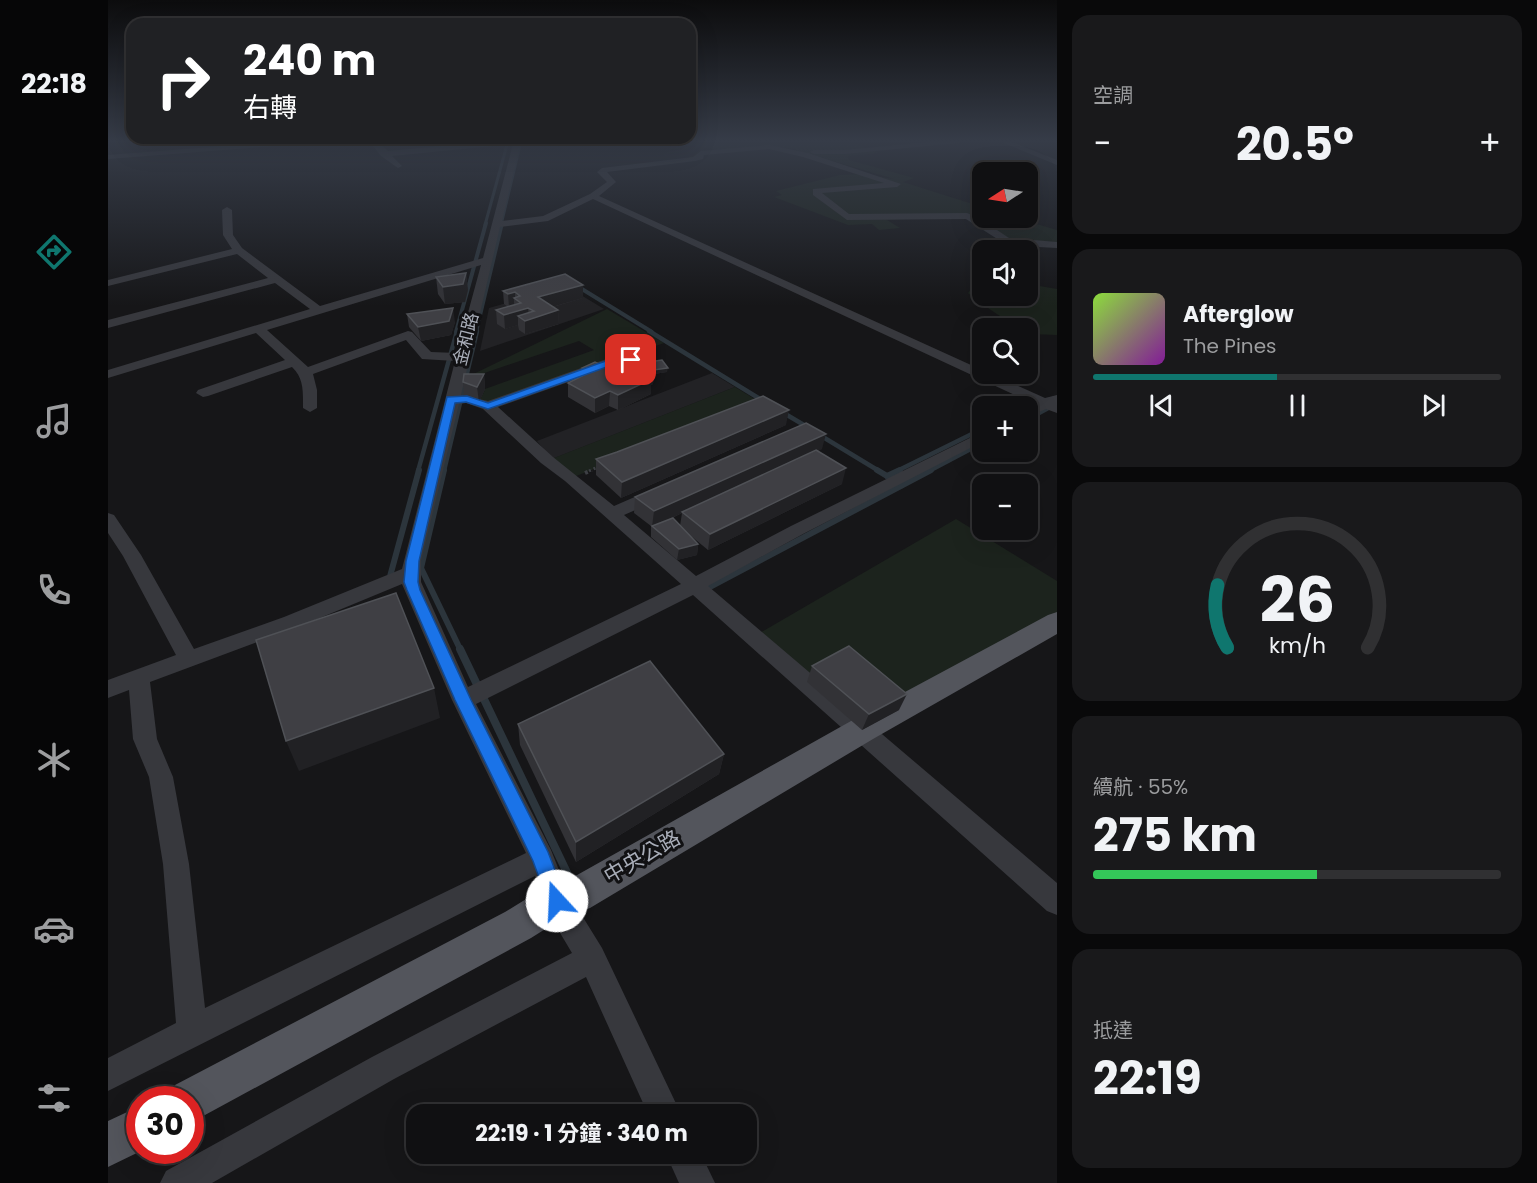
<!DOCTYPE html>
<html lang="zh-TW">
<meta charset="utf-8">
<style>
:root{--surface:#101012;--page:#19191b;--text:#f1f3f6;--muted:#9c9d9f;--line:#303032;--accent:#0f766e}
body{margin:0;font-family:Poppins,"Noto Sans TC",sans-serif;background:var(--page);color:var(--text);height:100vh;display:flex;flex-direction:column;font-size:22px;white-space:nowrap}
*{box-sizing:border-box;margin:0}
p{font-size:20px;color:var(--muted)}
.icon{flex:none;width:33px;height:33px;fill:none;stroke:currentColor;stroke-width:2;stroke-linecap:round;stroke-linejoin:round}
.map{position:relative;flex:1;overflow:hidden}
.panel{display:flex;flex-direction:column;gap:15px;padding:15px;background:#09090a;width:480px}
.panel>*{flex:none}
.top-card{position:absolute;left:18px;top:18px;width:570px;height:126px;border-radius:18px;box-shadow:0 6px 24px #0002,0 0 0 2px var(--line);background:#202124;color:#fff;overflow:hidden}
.needle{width:39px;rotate:258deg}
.buttons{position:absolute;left:864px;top:162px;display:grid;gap:12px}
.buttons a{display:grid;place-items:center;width:66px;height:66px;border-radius:12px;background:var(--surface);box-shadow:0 6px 24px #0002,0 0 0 2px var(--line);font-size:30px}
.speed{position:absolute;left:18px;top:1086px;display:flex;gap:12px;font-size:30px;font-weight:700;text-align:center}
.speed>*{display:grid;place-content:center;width:78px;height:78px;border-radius:50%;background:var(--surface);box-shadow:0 6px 24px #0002,0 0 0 2px var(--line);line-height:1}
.speed .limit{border:9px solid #d22;background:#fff;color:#111}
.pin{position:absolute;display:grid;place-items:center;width:51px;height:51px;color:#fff;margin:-26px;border-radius:12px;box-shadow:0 3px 9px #0006}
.me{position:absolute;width:66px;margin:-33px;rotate:340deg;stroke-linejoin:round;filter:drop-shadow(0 0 4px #0008)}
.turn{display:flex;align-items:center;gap:21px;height:126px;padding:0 18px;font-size:27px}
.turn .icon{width:78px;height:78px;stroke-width:2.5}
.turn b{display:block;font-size:42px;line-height:51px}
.big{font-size:45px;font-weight:700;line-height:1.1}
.panel .tile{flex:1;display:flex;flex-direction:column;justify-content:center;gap:9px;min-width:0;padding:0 21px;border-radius:18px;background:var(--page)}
.panel .dial{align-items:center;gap:0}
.dial svg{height:156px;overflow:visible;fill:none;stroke:var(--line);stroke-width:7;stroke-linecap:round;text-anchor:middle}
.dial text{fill:var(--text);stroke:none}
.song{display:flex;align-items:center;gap:18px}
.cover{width:72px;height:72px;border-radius:9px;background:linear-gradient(135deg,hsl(90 70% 55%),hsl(290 70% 35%))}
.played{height:6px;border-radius:3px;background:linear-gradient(90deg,var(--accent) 45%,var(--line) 45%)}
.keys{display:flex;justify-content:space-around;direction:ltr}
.heat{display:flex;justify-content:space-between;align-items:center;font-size:33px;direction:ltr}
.charge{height:9px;border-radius:4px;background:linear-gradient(90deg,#34c759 55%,var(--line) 0)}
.trip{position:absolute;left:298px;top:1104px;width:351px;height:60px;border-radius:18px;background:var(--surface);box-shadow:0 6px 24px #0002,0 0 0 2px var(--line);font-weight:700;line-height:60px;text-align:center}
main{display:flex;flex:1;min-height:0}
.tabs{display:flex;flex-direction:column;width:108px;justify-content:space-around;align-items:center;background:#060607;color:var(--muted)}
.tabs .icon{width:42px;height:42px}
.tabs .current{color:var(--accent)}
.tabs b{font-size:27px;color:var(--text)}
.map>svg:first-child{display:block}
</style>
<main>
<nav class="tabs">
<b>22:18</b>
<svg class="icon current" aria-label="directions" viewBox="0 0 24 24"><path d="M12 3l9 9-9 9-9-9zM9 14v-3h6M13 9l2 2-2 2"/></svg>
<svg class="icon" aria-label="music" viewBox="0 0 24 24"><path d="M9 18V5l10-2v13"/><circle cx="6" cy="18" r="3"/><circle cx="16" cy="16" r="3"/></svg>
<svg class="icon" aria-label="phone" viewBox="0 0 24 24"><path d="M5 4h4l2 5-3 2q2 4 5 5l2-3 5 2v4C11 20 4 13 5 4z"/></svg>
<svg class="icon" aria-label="climate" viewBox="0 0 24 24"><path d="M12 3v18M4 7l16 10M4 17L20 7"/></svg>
<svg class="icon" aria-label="car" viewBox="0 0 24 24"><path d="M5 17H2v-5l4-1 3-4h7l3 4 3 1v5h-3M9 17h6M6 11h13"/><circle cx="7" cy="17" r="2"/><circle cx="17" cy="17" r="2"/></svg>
<svg class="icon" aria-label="filters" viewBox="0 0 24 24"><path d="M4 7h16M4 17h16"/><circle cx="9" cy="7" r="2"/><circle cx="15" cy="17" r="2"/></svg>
</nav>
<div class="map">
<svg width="949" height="1183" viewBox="0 0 949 1183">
<rect width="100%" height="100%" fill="#161618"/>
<g fill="#222225">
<path d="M458,286L496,309L372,351L381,308Z"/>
<path d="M604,373L627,387L444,459L429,441Z"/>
</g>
<g fill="#1c231d">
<path d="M563,141H741L771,153L740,156L741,160L806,178L795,182L874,207V218H908L949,230V245L891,237L859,216L779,220L792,228L771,230L764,224L740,225L666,197L674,195L668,191L732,175L754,174L786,179L678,147L628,151L575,145Z"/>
<path d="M874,282V296H920V284L949,289V335L923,334L920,332V328C906,328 871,302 860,293L868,283Z"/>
<path d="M499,309L556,343L380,406L371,402L377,389L486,350L471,341L347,383Z"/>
<path d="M627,387L666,411L507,461L463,478L441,460Z"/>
<path d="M848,519L949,581V622L754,730L645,637Z"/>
</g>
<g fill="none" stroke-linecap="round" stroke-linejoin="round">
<g stroke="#2c353c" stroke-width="3">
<path d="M377,225L400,141"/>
<path d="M393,225L413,141"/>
</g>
<g stroke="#2c353c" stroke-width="4">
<path d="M469,286L544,332"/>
<path d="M348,332L378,223"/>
<path d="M368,332L394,223"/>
</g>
<g stroke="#2c353c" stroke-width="4.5">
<path d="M541,331L657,402"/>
<path d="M920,407L932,401"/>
<path d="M674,412L701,428"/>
<path d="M920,419L944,406"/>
<path d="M710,434L771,471"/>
<path d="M310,471L349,331"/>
<path d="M336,471L369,331"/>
<path d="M789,471L874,429"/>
<path d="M821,471L874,443"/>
</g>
<g stroke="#2c353c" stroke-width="6">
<path d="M336,470L313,568L353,651"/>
<path d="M769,470L794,485"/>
<path d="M779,476L792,470"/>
<path d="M281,580L311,470"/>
<path d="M596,590L823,470"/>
</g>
<path stroke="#2c353c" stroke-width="8" d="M352,649L464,883"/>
<path stroke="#2c353c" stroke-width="10" d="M463,882L465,886"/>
<path stroke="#3d3f44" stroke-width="3" stroke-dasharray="2 3" stroke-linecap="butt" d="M481,471L492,466"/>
<path stroke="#3d3f44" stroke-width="4" stroke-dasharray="3 4.5" stroke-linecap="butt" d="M477,473L484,470"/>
<g fill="#37383d" fill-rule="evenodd">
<path d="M179,141H209L205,143L0,159V155Z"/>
<path d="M261,141H269L280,151L388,141H413L394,221L435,216L482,194L499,182L489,172L494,168L585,157L593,151L661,145L700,153L793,184L789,187L714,193L741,214L859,213L871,218L901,238L949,242V248L912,246L894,242L858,219L739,220L705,195V189L776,183L695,157L661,149L596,155L595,159L587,161L499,172L508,182L491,196L874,370V374H883L937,398L949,395V413L938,409L920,417V407L926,404L485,199L440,221L392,227L353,395L380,401L504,357L542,356L544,359L542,362L511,364L390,407L445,457L506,506L545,489H557L559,493L557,497L516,515L588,576L683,526L874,432V442L695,534L600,586L949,883V915L939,911L585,595L368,704L443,850L460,893L494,948L573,1114H540L478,977L286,1079L104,1183H52L58,1171L264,1057L464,953L439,911L427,876L0,1091V1058L68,1023L55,864L41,777L25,739L21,690L0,698V680L68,655L15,556L0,533V513L6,515L33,555L86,649L176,617L294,569L347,361L314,359L298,340L205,374L209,390V408L202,412L195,408C195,392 196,378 184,367L100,396L95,397L88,393L90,390L177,360L148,333L0,378V370L202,309L167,283L0,328V320L160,278L129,254L0,286V280L124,249L115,235L114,210L119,207L124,210L125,235L134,248L212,306L375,258L405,144L284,156L294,166L290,168L273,156ZM373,265L349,353L323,352L304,332L300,331L200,367L159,330ZM358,403L375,409L433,463L457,481L573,584L360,687L313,582V561L351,404ZM294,584L344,700L418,853L97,1008L81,864L65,777L49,739L42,682L190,627Z"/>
<path d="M829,141H854L850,143L737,154H706L702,152L706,150H737Z"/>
<path d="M891,141H901L949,160V165Z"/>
<path d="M558,1154H593L607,1183H571Z"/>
</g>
<g fill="#53555c" fill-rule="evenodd">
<path d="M949,612V634L765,739L482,908L458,916L423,938L97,1115L82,1121V1100H61L67,1085L397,912L436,888L462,879L743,721L940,615Z"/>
<path d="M32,1106V1150H35L0,1167V1121Z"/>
</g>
</g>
<g fill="#323236" fill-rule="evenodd">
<path d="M358,273L360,290L357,302L337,304L330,294L328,277Z"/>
<path d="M395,291L475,298L445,307L450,310L451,324L417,334L411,330L410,325L397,329L389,324L388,310L400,307L396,304Z"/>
<path d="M299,314L347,322L343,335L313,341L301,327Z"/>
<path d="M534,363L559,372L546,374L545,384L543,385V394L510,410L501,406L487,413L460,397V383L474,376V368Z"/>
<path d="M376,374L377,389L371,402L356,397L355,382Z"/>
<path d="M678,425L513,498L488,475V459Z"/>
<path d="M714,449L710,451L734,484L600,550L583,536L590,544L589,555L569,560L543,537V526L526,513L527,497ZM574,513L572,526L558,521Z"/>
<path d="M704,666L791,710L754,730L699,682Z"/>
<path d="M410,724L616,754L611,774L468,862L412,745Z"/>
</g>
<g fill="#212124">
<path d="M358,273L360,290L357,302L337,304L335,287Z"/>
<path d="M475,285V298L430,311V297Z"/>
<path d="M407,292V299L406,298V306L401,307L400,294Z"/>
<path d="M345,308L347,322L343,335L313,341L310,327Z"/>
<path d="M420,308L421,319L450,310L451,324L417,334V321L410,316V325L397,329L396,315Z"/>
<path d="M560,368L559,372L546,374L545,384L543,385V394L510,410V395L535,375L539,370Z"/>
<path d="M376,374L377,389L371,402L369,387Z"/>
<path d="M502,391L501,406L487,413V398Z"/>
<path d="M681,410L678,425L513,498L514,482Z"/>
<path d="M718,434L714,449L575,513L574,512V513L544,527L546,511Z"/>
<path d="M738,468L734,484L600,550L602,534Z"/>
<path d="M590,544L589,555L569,560L571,549Z"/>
<path d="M326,688L332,718L191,771L178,741Z"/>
<path d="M799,694L791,710L754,730L761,714Z"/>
<path d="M616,754L611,774L468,862V842Z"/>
</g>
<g fill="#3f3f44" stroke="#4f5156" stroke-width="1.5">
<path d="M358,273L355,284L335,287L328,277Z"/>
<path d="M457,274L475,285L430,297L450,310L417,321L410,316L426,311L420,308L396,315L388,310L413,303L406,298L412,296L407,292L400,294L395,291Z"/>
<path d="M345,308L341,321L310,327L299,314Z"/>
<path d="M518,356L546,369L535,375L544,379L510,395L502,391L487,398L460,383L482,372L474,368L487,362L495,366Z"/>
<path d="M554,360L560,368L546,370V369L534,363Z"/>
<path d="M356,374H376L369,387L355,382Z"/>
<path d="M655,396L681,410L514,482L488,459L509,452Z"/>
<path d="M698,423L718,434L546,511L527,497Z"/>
<path d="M708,450L738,468L602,534L574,512Z"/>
<path d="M565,518L590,544L571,549L544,526Z"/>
<path d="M288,593L326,688L178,741L148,640Z"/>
<path d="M741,646L799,694L761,714L704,666Z"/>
<path d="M542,661L616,754L468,842L410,724Z"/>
</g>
<linearGradient id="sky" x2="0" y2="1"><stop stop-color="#0c0c0d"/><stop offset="0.46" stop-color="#363c48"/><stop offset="1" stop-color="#363c48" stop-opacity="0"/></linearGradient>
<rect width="949" height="306" fill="url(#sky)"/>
<path fill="#1a73e8" stroke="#114b97" stroke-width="1.5" d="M523,357L528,360L526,362L510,363L380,409L358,402L347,403L311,561L310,582L312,590L363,700L440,852L459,901L456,908L449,911L442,908L425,861L347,700L299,590L296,582L298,561L339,397L359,396L380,403L506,358Z"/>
<g text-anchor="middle" stroke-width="6" stroke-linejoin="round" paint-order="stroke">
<g font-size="18" fill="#a8adb8" stroke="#111113">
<text transform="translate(358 339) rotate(-76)" y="6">金和路</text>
</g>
<g font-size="21" fill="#a8adb8" stroke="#111113">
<text transform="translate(534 857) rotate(-30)" y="7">中央公路</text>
</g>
</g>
</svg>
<div class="buttons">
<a><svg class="needle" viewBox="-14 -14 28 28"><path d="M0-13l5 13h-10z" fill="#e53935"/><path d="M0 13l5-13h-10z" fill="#9c9d9f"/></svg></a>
<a><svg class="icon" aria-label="sound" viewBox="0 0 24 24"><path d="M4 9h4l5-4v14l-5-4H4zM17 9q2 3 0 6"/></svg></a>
<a><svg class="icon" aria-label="search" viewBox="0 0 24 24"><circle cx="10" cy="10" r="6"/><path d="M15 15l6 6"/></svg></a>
<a>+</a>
<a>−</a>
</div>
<div class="speed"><div class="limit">30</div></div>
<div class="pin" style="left:523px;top:360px;background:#d93025"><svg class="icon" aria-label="arrive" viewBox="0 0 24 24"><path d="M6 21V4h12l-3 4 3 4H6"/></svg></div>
<svg class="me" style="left:449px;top:901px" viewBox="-20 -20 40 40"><circle r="19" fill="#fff"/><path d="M0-13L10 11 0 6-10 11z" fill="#1a73e8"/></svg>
<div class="trip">22:19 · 1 分鐘 · 340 m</div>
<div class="top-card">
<div class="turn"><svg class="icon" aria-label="right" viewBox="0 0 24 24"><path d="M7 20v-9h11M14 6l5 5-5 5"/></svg><div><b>240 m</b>右轉</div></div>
</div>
</div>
<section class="panel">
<div class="tile"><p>空調</p>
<div class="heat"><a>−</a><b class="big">20.5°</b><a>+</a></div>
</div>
<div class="tile">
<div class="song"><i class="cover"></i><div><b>Afterglow</b><p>The Pines</p></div></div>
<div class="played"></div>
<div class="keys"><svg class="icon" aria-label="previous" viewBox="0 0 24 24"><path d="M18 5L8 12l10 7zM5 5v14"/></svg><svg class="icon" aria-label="pause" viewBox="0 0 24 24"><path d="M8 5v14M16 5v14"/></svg><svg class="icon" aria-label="next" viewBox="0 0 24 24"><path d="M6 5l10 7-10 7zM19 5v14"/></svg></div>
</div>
<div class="tile dial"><svg viewBox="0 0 100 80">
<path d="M14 69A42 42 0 1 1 86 69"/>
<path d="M14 69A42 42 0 0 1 9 37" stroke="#0f766e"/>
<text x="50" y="56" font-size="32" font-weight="700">26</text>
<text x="50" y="72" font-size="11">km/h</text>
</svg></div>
<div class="tile"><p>續航 · 55%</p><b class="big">275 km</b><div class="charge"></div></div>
<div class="tile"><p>抵達</p><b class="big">22:19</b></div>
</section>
</main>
